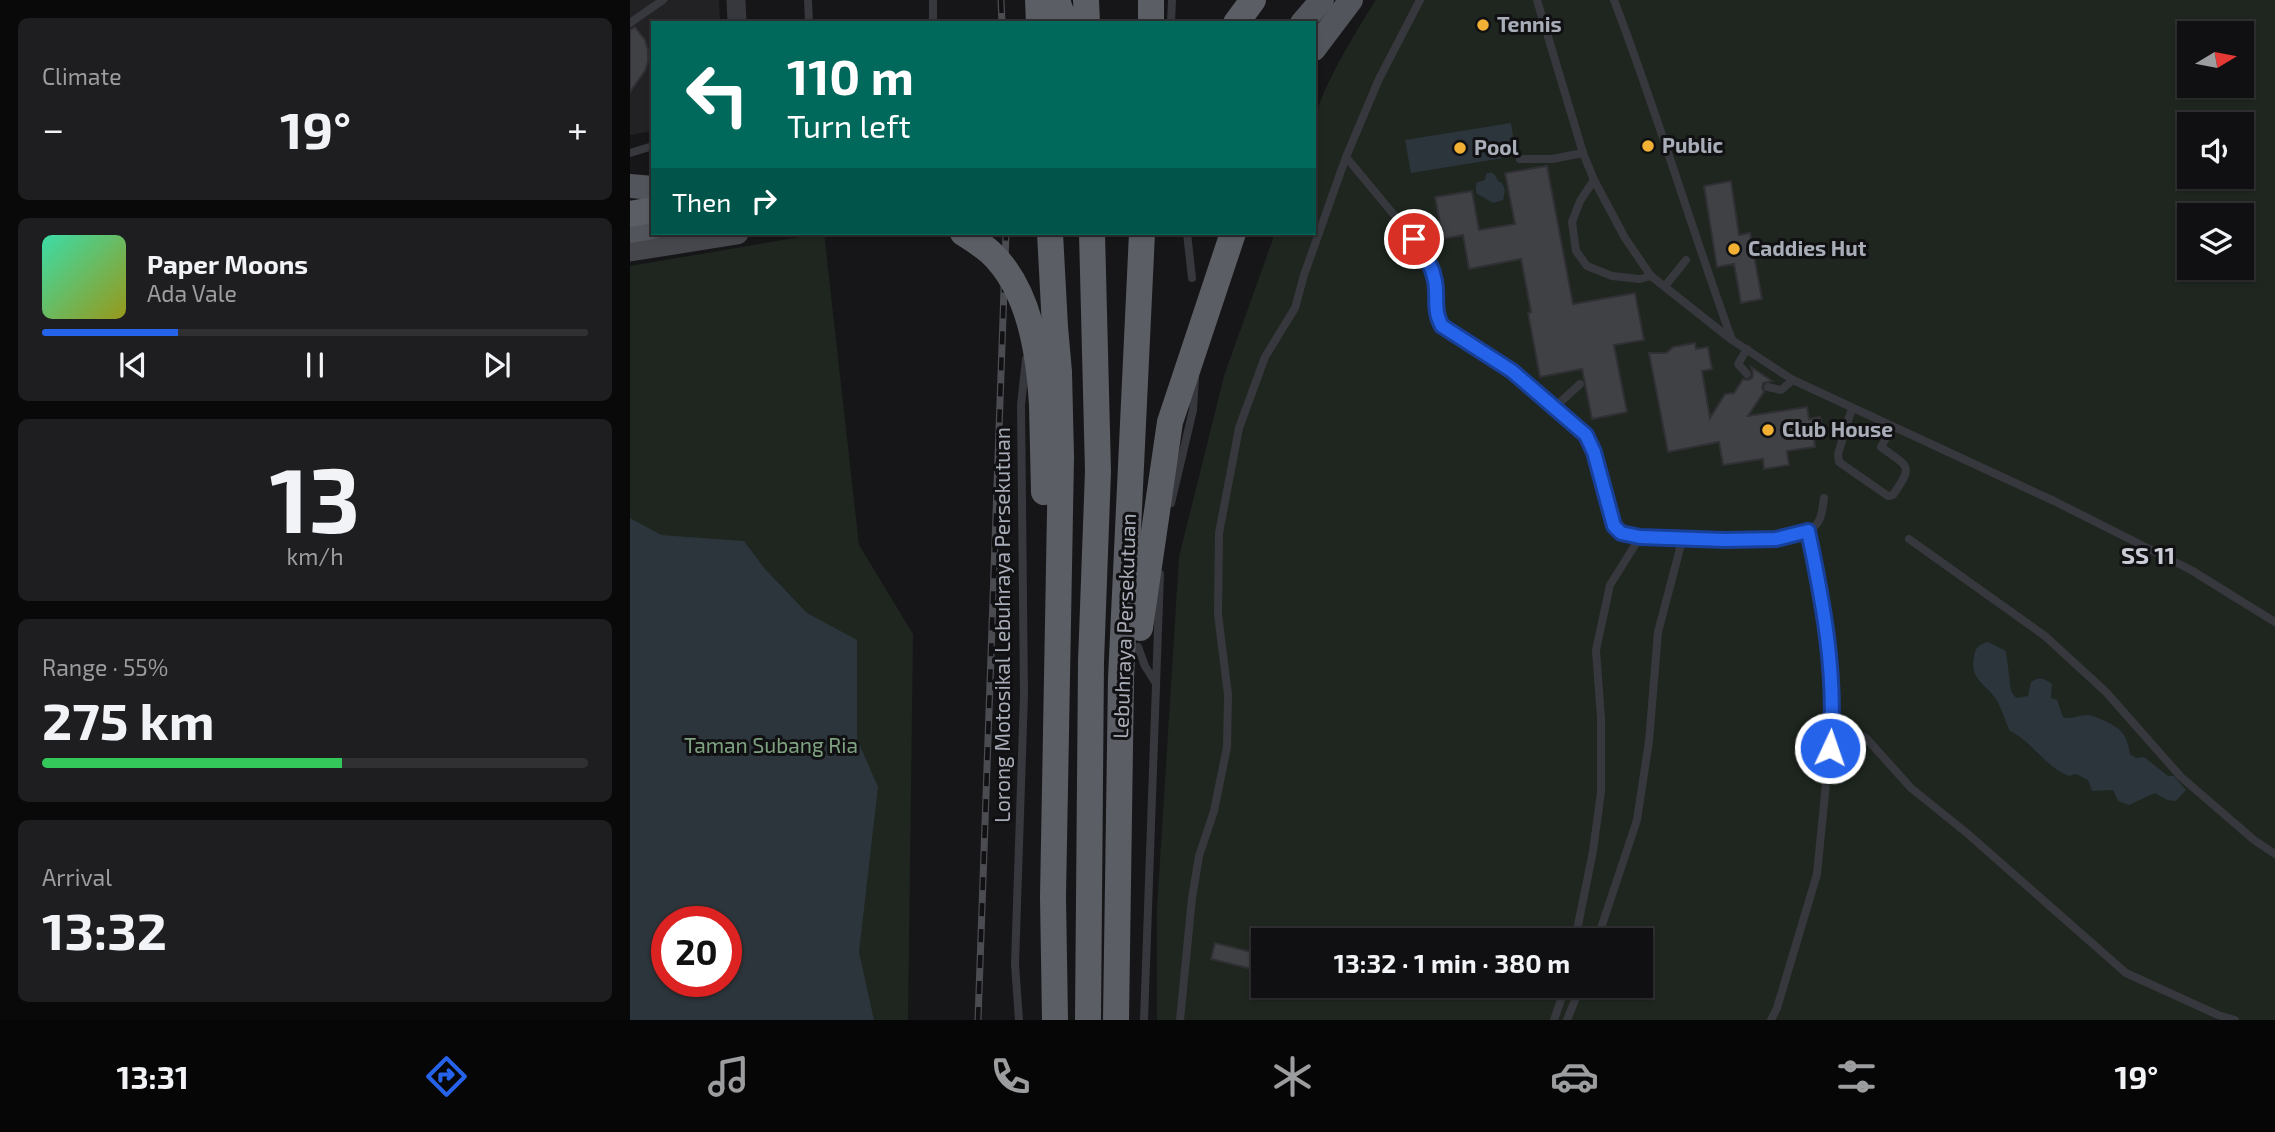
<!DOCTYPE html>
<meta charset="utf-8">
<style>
:root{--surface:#101012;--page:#1e1e20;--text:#f1f3f6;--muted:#9c9d9f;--line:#303032;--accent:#2563eb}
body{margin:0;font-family:"Exo 2",sans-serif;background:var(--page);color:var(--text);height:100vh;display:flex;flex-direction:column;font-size:26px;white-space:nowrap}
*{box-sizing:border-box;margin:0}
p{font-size:23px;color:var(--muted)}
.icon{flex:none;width:38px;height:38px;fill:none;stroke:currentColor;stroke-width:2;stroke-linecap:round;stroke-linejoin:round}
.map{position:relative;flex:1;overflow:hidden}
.drawer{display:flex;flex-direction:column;gap:18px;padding:18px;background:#09090a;width:630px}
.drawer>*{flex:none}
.hud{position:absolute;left:21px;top:21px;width:665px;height:214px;border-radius:0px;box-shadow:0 2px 5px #0004,0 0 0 2px var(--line);background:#00695c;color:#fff;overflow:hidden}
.needle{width:46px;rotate:80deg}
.fabs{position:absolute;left:1547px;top:21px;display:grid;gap:14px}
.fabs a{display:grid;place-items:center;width:77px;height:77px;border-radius:0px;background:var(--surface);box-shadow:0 2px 5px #0004,0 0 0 2px var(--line);font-size:35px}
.speed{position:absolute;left:21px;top:906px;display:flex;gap:14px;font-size:35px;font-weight:700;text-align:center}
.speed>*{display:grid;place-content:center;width:91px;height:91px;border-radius:50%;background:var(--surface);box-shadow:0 2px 5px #0004,0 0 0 2px var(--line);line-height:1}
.speed .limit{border:10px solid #d22;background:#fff;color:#111}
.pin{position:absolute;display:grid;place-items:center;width:60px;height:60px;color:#fff;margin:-30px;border:4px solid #fff;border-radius:50%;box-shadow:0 2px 7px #0007}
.me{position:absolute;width:77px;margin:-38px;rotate:3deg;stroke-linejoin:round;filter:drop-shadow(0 0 5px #0008)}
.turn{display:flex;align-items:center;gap:24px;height:147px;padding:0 21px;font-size:32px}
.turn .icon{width:91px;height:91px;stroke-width:2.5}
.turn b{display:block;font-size:49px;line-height:60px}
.then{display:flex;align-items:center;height:66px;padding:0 21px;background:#0003;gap:14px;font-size:26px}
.big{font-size:52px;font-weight:700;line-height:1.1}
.drawer .tile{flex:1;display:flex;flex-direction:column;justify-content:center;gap:10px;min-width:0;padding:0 24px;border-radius:10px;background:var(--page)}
.drawer .dial{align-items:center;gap:0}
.dial b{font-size:91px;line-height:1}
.song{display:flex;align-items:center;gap:21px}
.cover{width:84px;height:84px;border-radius:10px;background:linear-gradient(135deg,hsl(160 70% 55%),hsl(60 70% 35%))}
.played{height:7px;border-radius:4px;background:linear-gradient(90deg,var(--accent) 25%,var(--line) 25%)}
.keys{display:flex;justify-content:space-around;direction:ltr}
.heat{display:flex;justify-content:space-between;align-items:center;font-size:38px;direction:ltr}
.charge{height:10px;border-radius:5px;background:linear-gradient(90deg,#34c759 55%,var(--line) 0)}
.trip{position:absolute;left:621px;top:928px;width:402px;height:70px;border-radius:0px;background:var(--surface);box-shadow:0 2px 5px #0004,0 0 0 2px var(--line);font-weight:700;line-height:70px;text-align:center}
.tabs{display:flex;height:112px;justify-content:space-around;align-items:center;background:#060607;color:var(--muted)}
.tabs .icon{width:49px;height:49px}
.tabs .active{color:var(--accent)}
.tabs b{font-size:32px;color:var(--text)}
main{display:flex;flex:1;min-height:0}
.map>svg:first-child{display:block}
</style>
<main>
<section class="drawer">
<div class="tile"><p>Climate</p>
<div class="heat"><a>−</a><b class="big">19°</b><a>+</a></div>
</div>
<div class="tile">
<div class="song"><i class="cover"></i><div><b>Paper Moons</b><p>Ada Vale</p></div></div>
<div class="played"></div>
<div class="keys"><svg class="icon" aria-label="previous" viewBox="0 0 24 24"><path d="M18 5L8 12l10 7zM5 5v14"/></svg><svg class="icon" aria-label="pause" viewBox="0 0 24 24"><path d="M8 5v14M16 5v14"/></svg><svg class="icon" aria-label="next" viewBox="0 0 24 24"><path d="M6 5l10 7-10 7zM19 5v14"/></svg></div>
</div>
<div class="tile dial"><b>13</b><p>km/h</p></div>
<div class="tile"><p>Range · 55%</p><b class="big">275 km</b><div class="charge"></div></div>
<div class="tile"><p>Arrival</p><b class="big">13:32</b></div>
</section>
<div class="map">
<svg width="1645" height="1020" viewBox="0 0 1645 1020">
<rect width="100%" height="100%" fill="#161618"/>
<path fill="#222225" d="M0,0H89L90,23H23V131L0,135Z"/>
<g fill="#1e261f" fill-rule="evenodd">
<path d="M746,0H1645V1020H527V909L549,557L594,376L645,233H684C684,197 681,160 684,125C687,95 729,26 746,0ZM1559,33H1612V86H1559ZM1559,124H1612V177H1559ZM1559,215H1612V268H1559ZM634,940H1012V985H634Z"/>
<path d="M194,233L229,545L283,634L278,1020H0V266ZM37,922H96V982H37Z"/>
</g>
<g fill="#2c353c" fill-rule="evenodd">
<path d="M881,123L886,156L781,173L775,140Z"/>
<path d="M861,172L865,175L868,181L872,183L875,190L873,200L863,203L846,193V183L855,180L856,174Z"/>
<path d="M0,518L31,535L114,541L134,568L177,613L227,640V739L248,787L229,952L244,1020H0ZM37,922H96V982H37Z"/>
<path d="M1358,642L1376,651L1381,691L1386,698L1398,696L1401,682C1409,676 1414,678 1422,684L1421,698L1427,700L1433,717C1442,720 1448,715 1456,715C1462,715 1468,718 1473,720C1491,728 1497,734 1500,754L1506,758L1514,757L1538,776H1544L1556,790L1546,801L1537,800L1525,793L1499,805L1488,801L1483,790L1462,791L1458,780L1446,774L1439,776C1415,767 1403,742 1380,731C1375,721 1372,709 1366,699C1356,684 1339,679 1344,657C1345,648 1349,644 1358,642Z"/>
</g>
<g fill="#404145" stroke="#303034" stroke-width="2">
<path d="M5,27L15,40L18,50V61L15,71L0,92V30Z"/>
<path d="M917,166L943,304L1005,293L1014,340L984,345L997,412L962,419L952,369L910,377L898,313L901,312L891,259L839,269L833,235L813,239L805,197L842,191L849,230L885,224L875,173Z"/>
<path d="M1101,181L1109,235L1120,233L1132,299L1111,303L1104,264L1087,267L1074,186Z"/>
<path d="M1065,343L1066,349L1078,347L1082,369L1072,371L1080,418L1095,394L1104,393L1113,379L1118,380L1122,378L1123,373L1121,367L1142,381L1133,383L1132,388L1134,392L1118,416L1177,407L1179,419L1190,417L1192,429L1183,431L1185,447L1157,451L1159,465L1134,469L1133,459L1093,465L1089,442L1038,452L1019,353H1036L1043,347Z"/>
<path d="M585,943L634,955V972L581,959Z"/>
</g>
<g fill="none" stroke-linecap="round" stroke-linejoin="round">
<g stroke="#37383d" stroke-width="8">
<path d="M178,0L179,23"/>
<path d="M907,0L953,153L964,180L995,238L1021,276L1102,340L1163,380L1424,501L1561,570L1645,622"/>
<path d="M984,0C1027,112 1061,227 1102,340"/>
<path d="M0,23L33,0"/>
<path d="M301,23L303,19V0"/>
<path d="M541,23L542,0"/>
<path d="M0,153L23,146"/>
<path d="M716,157L784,239L800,263L805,283L806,317L812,326L882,371L956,435L964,452L984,526C986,527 990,532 992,533C1009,541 1033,537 1051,537C1085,538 1148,546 1179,530C1192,524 1192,511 1194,498"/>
<path d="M890,159H922L953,153"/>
<path d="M964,180L950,201L942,222L946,251L957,266L982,276L1010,279L1021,276"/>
<path d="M557,233L562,278"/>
<path d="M1035,286L1056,260"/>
<path d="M1117,349L1108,364L1117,374"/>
<path d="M1138,387L1151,390L1163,380"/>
<path d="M925,407L950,384"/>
<path d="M1222,408L1208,454L1209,462L1258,496L1263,495C1284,464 1279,468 1251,447L1262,427"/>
<path d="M541,503L563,410L565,378"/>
<path d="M1279,539L1415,636L1476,692L1551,777L1624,840L1645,854"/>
<path d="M508,647L515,666L525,682"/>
<path d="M1202,723L1236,738L1281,788L1338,834L1496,973L1588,1015L1605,1020"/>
<path d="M945,940L963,851L971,792V718L966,650L980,585L1010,537"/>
<path d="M967,940L1007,820L1019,741L1028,632L1053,537"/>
<path d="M389,1020L385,964L394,695L391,405L396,359"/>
<path d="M514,1020L530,574"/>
<path d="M550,1020L562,898L569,856L584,811L597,747L598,695L588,614L589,533L609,428L635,357L665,308L674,275L716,157L749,79L790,0"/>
<path d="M924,1020L936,985"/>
<path d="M937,1020L951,985"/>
<path d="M1141,1020L1147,1008L1187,874L1202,723L1197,635L1178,531"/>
</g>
<path stroke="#37383d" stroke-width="19" d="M106,0L107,23"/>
<path stroke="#45474d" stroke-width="23" d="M0,250L107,233"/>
<g stroke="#53555c" stroke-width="24">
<path d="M684,49L721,0"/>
<path d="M0,186L23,188"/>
<path d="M0,231L23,227"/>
</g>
<g stroke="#5b5e65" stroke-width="26">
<path d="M408,0L409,23"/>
<path d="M427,0L431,12L439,23"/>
<path d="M456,0L457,23"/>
<path d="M521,23V0"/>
<path d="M606,23L623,0"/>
<path d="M0,214L23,210"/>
<path d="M420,233L425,327L429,372L431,457L423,897L425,1020"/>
<path d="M412,405L414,492"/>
<path d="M510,628L540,422L603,233"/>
<path d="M458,1020L461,662L468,471L462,233"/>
<path d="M486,1020L491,678L512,233"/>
</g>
<defs>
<g id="rail">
<path d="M371,0L372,23"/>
<path d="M348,1020L376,233"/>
</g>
</defs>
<use href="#rail" stroke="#4a4c52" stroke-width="7"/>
<use href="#rail" stroke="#111113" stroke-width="4.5" stroke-dasharray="13" stroke-linecap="butt"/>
<path stroke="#53555c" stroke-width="24" d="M672,23L692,0"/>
<path stroke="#5b5e65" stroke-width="26" d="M333,233C342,239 352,245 360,252C400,289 409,354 412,405"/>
</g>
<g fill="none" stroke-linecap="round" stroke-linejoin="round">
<defs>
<path id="route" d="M784,239C793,253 802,264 805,281C808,297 803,311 812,326L882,371L956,435L964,452L984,526L991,533L1010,537L1095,540L1146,539L1178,531C1193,602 1207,676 1200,748"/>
</defs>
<use href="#route" stroke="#184099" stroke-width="18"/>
<use href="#route" stroke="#2563eb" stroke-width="12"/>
</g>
<g fill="#f2b134" stroke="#111113" stroke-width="2.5">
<circle cx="853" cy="25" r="7"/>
<circle cx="1018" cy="146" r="7"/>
<circle cx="830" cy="148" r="7"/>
<circle cx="1104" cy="249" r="7"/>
<circle cx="1138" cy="430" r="7"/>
</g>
<g text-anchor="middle" stroke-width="6" stroke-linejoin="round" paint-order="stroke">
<g font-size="21" font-weight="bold" fill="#a8adb8" stroke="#111113" text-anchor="start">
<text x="867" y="32">Tennis</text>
<text x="1032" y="153">Public</text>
<text x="844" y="155">Pool</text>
<text x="1118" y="256">Caddies Hut</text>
<text x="1152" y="437">Club House</text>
</g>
<g font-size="21" fill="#a8adb8" stroke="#111113">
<text transform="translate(373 625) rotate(-90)" y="7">Lorong Motosikal Lebuhraya Persekutuan</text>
<text transform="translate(495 626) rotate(-88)" y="7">Lebuhraya Persekutuan</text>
</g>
<g font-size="21" fill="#7fa381" stroke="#111113">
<text x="141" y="753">Taman Subang Ria</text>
</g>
<g font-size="24" font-weight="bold" fill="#c9ccd4" stroke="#111113">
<text x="1518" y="564">SS 11</text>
</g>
</g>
</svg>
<div class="fabs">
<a><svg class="needle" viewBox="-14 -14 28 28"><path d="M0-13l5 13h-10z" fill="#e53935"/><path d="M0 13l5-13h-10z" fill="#9c9d9f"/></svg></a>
<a><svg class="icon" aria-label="sound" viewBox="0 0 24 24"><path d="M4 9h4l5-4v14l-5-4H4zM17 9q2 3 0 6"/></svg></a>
<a><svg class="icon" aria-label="layers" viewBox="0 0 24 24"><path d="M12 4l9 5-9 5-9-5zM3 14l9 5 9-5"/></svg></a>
</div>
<div class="speed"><div class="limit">20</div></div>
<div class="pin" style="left:784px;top:239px;background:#d93025"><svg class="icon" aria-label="arrive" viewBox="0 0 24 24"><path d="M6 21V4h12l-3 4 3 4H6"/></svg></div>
<svg class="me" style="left:1200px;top:748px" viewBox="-20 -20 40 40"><circle r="17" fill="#2563eb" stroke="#fff" stroke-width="3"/><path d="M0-11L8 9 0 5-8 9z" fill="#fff"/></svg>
<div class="trip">13:32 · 1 min · 380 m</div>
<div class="hud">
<div class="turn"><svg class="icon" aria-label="left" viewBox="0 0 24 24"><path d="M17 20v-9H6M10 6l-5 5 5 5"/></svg><div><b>110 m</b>Turn left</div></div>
<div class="then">Then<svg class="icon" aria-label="right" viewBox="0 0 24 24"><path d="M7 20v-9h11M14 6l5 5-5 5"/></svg></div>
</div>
</div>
</main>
<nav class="tabs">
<b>13:31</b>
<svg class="icon active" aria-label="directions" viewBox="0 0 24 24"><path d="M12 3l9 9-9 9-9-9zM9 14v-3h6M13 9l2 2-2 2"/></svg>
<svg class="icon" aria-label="music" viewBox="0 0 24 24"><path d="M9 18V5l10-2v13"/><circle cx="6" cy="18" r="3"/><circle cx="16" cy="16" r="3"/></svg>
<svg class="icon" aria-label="phone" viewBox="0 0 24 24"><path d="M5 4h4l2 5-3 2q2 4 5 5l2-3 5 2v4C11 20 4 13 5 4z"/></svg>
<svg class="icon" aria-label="climate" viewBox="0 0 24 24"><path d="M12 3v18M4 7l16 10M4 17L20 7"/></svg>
<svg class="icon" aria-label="car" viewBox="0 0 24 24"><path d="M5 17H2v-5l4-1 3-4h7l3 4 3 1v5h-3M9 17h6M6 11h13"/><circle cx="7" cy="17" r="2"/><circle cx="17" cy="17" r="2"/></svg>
<svg class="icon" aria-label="filters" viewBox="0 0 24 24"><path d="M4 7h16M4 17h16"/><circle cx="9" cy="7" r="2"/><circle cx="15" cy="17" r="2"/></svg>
<b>19°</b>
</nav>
